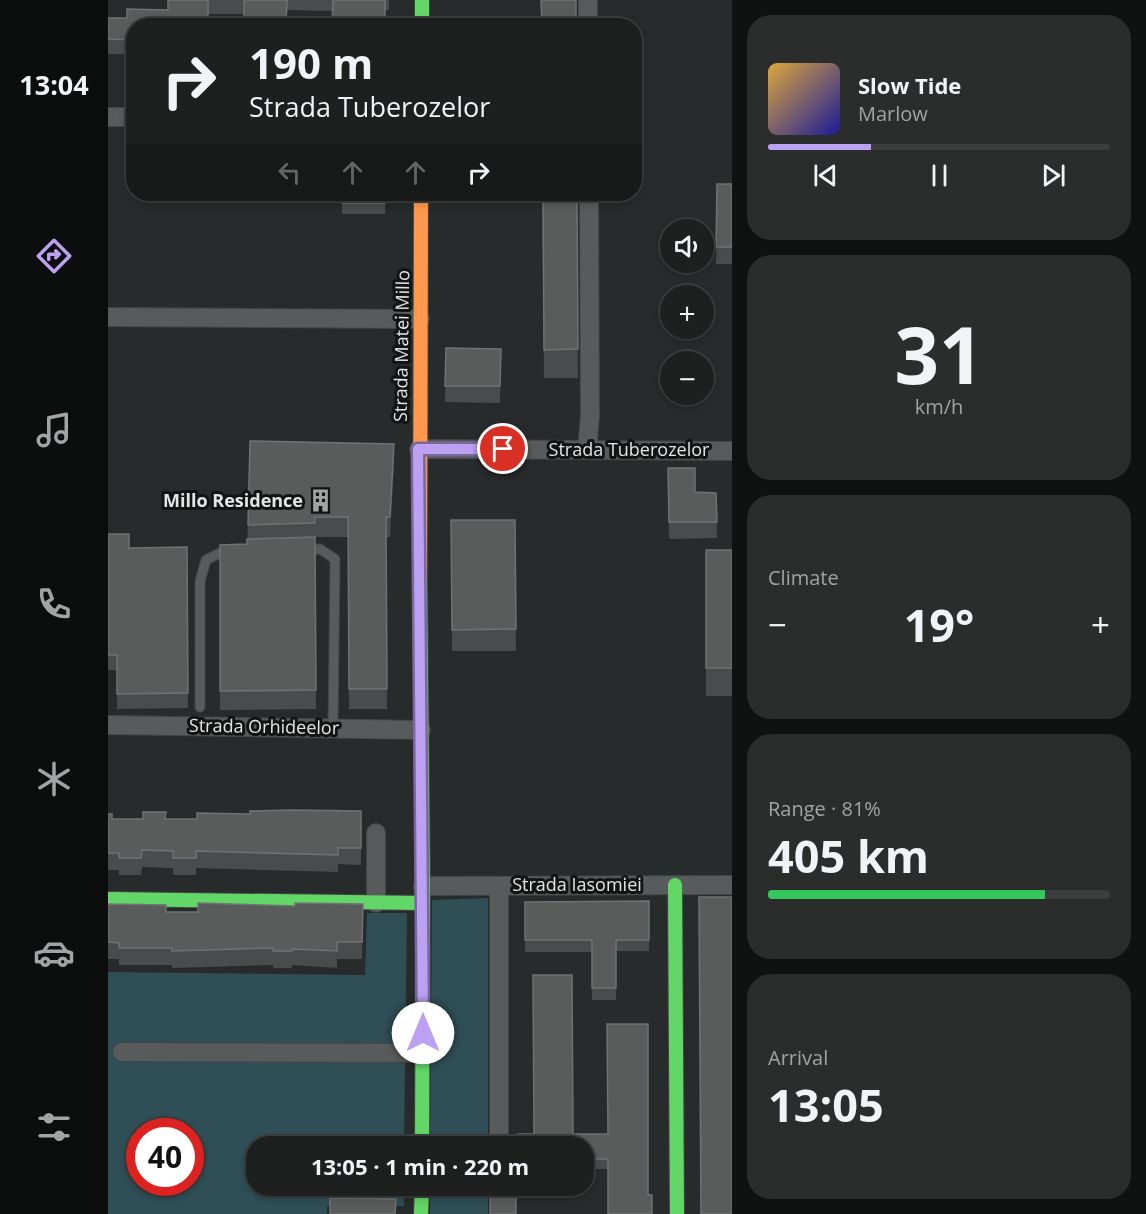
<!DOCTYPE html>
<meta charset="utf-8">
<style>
:root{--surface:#1e2020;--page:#2b2d2d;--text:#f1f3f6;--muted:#a1a3a5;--line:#3c3e3e;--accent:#bca0f2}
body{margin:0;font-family:"Open Sans",sans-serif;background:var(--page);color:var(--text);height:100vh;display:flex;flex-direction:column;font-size:22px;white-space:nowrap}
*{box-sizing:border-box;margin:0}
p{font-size:20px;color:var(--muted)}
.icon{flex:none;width:33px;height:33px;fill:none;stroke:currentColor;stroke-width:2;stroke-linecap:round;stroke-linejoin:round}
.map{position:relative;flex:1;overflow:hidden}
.side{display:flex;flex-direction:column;gap:15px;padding:15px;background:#101212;width:414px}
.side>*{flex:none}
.top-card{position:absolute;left:18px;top:18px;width:516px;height:183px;border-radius:24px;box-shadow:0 3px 9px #0003,0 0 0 2px var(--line);background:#1e2020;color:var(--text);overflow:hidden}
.fabs{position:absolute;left:552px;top:219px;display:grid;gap:12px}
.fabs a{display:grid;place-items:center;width:54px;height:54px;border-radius:50%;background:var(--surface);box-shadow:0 3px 9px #0003,0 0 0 2px var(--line);font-size:30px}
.speed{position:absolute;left:18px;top:1118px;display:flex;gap:12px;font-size:30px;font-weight:700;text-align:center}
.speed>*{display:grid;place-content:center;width:78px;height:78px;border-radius:50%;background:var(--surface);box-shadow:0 3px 9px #0003,0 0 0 2px var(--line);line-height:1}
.speed .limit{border:9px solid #d22;background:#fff;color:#111}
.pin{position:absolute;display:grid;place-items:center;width:51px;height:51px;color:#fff;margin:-26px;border:3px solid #fff;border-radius:50%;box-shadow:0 2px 6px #0007}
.me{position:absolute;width:66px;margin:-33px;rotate:0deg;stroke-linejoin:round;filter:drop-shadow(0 0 4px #0008)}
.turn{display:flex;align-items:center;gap:21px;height:126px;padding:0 24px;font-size:27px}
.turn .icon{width:78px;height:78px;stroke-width:2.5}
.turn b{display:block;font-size:42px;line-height:51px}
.lanes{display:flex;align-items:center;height:57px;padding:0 24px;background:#0003;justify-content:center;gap:30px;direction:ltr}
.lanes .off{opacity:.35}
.big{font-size:45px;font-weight:700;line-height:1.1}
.side .widget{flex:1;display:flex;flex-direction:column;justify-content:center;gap:9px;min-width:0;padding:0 21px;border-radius:24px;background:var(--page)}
.side .dial{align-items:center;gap:0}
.dial b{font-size:78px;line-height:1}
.song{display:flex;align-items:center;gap:18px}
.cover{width:72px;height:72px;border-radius:9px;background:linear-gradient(135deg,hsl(40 70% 55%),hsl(240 70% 35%))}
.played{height:6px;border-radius:3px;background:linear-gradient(90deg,var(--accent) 30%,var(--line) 30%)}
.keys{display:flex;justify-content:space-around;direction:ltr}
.heat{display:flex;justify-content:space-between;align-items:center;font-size:33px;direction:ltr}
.charge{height:9px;border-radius:4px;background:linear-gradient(90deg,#34c759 81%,var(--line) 0)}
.trip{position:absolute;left:138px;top:1136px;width:348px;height:60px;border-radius:24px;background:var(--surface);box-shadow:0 3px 9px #0003,0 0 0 2px var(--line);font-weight:700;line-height:60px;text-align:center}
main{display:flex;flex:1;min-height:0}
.menu{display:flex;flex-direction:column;width:108px;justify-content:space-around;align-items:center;background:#0c0d0d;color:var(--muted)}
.menu .icon{width:42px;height:42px}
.menu .on{color:var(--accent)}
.menu b{font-size:27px;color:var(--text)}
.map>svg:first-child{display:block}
</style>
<main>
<nav class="menu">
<b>13:04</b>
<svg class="icon on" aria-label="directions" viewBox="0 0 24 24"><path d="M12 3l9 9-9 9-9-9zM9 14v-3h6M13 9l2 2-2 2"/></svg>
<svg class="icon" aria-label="music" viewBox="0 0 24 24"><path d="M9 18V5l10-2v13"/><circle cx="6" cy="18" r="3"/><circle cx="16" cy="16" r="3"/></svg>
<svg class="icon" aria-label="phone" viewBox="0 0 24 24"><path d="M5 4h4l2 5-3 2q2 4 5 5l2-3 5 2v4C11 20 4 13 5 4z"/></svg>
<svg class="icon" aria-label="climate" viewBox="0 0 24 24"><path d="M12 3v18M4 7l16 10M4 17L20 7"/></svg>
<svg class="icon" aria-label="car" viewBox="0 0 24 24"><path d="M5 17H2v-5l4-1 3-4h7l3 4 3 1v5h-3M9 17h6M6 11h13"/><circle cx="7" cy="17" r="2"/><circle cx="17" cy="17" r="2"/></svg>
<svg class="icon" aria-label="filters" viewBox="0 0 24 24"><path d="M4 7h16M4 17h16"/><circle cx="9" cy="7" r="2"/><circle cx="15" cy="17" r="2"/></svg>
</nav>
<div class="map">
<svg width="624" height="1214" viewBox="0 0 624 1214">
<rect width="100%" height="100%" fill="#282b2b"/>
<g fill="#2f4e55" fill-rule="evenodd">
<path d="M380,898V1146H322L324,900Z"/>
<path d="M259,913H299L296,1146H148V1185H296V1206H219V1214H0V972L257,975ZM32,1131H82V1182H32Z"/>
<rect x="322" y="1185" width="58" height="29"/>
</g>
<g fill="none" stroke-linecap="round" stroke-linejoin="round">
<defs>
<g id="lane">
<path d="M197,550L212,549L227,559L225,728"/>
<path d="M92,707V581L98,560L112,553H123"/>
</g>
<g id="street">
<path d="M480,0V26"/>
<path d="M0,117H26"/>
<path d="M0,317L312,319"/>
<path d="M311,449L624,451"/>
<path d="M479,450L482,416L481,194"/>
<path d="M0,725L313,730"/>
<path d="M315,886L624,885"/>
<path d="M391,886V1146"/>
<path d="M268,903V833"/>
<path d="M14,1052L315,1053"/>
</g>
<g id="fast">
<path d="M314,0V26"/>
<path d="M312,577L315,886L314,1146"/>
<path d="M567,885L569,1214"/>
<path d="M0,899L315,903"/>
<path d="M313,1214L314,1185"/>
</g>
<path id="slow" d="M312,577L313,194"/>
</defs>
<use href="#lane" stroke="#444646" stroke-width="11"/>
<use href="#street" stroke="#444646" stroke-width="20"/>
<use href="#fast" stroke="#444646" stroke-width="16"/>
<use href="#slow" stroke="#444646" stroke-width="16"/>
<use href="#lane" stroke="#585b5b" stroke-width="9"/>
<use href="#street" stroke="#585b5b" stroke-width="18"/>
<use href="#fast" stroke="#63d668" stroke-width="14"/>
<use href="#slow" stroke="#ff974d" stroke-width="14"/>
</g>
<g fill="#494c4c">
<path d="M60,0H281V10L225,11L179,10L136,14H100L26,26V54H0V18H19L60,10Z"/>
<path d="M609,184H624V264H608Z"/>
<rect x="234" y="194" width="43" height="20"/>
<path d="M434,194H469L470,378H436Z"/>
<path d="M338,348L393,349L392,403L337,402Z"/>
<path d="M286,464L282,537H278L279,709H241L240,537H207L208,709L112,710V545L139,544L140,525Z"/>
<path d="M560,468L587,492L608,493L609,538L561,539Z"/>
<path d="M343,520H407L408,651H344Z"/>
<path d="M0,534L21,548L79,547L80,708L9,709V670H0Z"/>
<rect x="598" y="550" width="26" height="146"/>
<path d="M253,811V865L230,864V872L88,868V875H65V868L34,867L33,875H11V870H0V814L4,819H89L142,814Z"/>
<path d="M541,901V951H508V1000H484V952H417V902Z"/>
<path d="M0,904L58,912H90L187,906L255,904L254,959H229V968L184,965V968H165V965L64,968V965H11V959H0Z"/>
<path d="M465,1134H500L540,1195L544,1214L500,1169H476V1146Z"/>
</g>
<path fill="#353838" d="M286,444V464L282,537V517Z"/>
<g fill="#5a5c5c" stroke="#6f7272" stroke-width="1.5">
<path d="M60,0H100V26H26V40L0,39V18H19V9L60,10Z"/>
<path d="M136,0H179L178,26H136Z"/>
<path d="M225,0H277V26H224Z"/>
<path d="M433,0H468V26H434Z"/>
<path d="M609,184H624V247H608Z"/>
<rect x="234" y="194" width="43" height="9"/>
<path d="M435,194H469L470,349L436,350Z"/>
<path d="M338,348L393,349L392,386H337Z"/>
<path d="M142,441L286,444L282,517H278L279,689H241L240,517H207V523L140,525Z"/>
<path d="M560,468H587V492L608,493L609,522H561Z"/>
<path d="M343,520H407L408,629L344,630Z"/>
<path d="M0,534H21V548L79,547L80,693L9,694V655H0Z"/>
<path d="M207,537L208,690L112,691V545L139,544V539Z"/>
<rect x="598" y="550" width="26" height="118"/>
<path d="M184,810L253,811V848H230V855L88,851V858H65V851L34,850L33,858H11V853H0V814H4V819H35V812H58L57,819H89V813L142,814V811Z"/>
<path d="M591,897H624V1214H593Z"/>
<path d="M541,901V940H508V988H484V940H417V902Z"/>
<path d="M90,903L187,906V903L255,904L254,942H229V951L184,949V951H165V948L64,951V948H11V943L0,942V904L58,905V912H90Z"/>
<path d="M425,975H464L465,1134H500L499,1024H540V1195H544V1214H500V1159H476V1146H410V1134H426Z"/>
<rect x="382" y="1185" width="26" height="29"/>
<path d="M222,1198L288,1199L287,1214H222Z"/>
</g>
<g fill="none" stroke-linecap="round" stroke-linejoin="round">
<defs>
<path id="route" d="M315,1033L310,449H395"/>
</defs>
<use href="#route" stroke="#7a689d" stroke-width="15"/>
<use href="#route" stroke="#bca0f2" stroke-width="10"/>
</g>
<defs>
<symbol id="building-bare" viewBox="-9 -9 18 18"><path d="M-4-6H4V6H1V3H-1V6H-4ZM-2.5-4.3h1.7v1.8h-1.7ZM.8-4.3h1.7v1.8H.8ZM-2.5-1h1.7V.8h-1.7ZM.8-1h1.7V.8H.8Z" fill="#a1a4a4" stroke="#121414" stroke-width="2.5" paint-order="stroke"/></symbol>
</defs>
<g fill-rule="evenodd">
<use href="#building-bare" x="196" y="484" width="33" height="33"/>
</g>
<g text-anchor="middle" stroke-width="6" stroke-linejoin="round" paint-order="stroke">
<g font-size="18" fill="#e2e5e5" stroke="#121414">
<text transform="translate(294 346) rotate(-89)" y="6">Strada Matei Millo</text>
<text x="521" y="456">Strada Tuberozelor</text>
<text transform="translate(156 727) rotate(1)" y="6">Strada Orhideelor</text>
<text x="469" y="891">Strada Iasomiei</text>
</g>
<g font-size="18" font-weight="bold" fill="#e2e5e5" stroke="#121414" text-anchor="end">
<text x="195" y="507">Millo Residence</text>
</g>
</g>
</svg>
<div class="fabs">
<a><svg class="icon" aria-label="sound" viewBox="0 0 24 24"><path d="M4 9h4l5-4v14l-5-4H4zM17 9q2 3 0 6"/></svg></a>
<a>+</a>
<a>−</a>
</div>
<div class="speed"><div class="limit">40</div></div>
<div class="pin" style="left:395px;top:449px;background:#d93025"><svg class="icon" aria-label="arrive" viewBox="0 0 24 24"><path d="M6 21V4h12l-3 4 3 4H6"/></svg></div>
<svg class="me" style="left:315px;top:1033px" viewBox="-20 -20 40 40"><circle r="19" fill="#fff"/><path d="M0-13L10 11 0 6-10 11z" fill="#bca0f2"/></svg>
<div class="trip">13:05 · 1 min · 220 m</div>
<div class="top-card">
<div class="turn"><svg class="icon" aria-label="right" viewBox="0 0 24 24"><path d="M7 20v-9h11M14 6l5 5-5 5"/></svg><div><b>190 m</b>Strada Tuberozelor</div></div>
<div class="lanes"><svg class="icon off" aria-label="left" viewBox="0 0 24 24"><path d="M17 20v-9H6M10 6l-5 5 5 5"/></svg><svg class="icon off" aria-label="ahead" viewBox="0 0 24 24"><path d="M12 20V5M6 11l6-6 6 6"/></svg><svg class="icon off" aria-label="ahead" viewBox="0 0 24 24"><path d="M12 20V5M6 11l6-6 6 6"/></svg><svg class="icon" aria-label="right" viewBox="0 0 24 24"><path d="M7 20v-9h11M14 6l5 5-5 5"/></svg></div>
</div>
</div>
<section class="side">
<div class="widget">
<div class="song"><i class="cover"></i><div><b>Slow Tide</b><p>Marlow</p></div></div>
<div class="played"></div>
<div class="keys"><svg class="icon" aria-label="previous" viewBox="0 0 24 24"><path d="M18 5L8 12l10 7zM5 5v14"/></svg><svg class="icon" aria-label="pause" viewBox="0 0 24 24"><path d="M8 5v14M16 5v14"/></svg><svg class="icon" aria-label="next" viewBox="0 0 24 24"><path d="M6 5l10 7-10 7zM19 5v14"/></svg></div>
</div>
<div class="widget dial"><b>31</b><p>km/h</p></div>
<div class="widget"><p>Climate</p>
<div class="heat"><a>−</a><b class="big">19°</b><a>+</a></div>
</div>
<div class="widget"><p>Range · 81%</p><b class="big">405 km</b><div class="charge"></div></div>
<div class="widget"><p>Arrival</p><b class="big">13:05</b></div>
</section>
</main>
